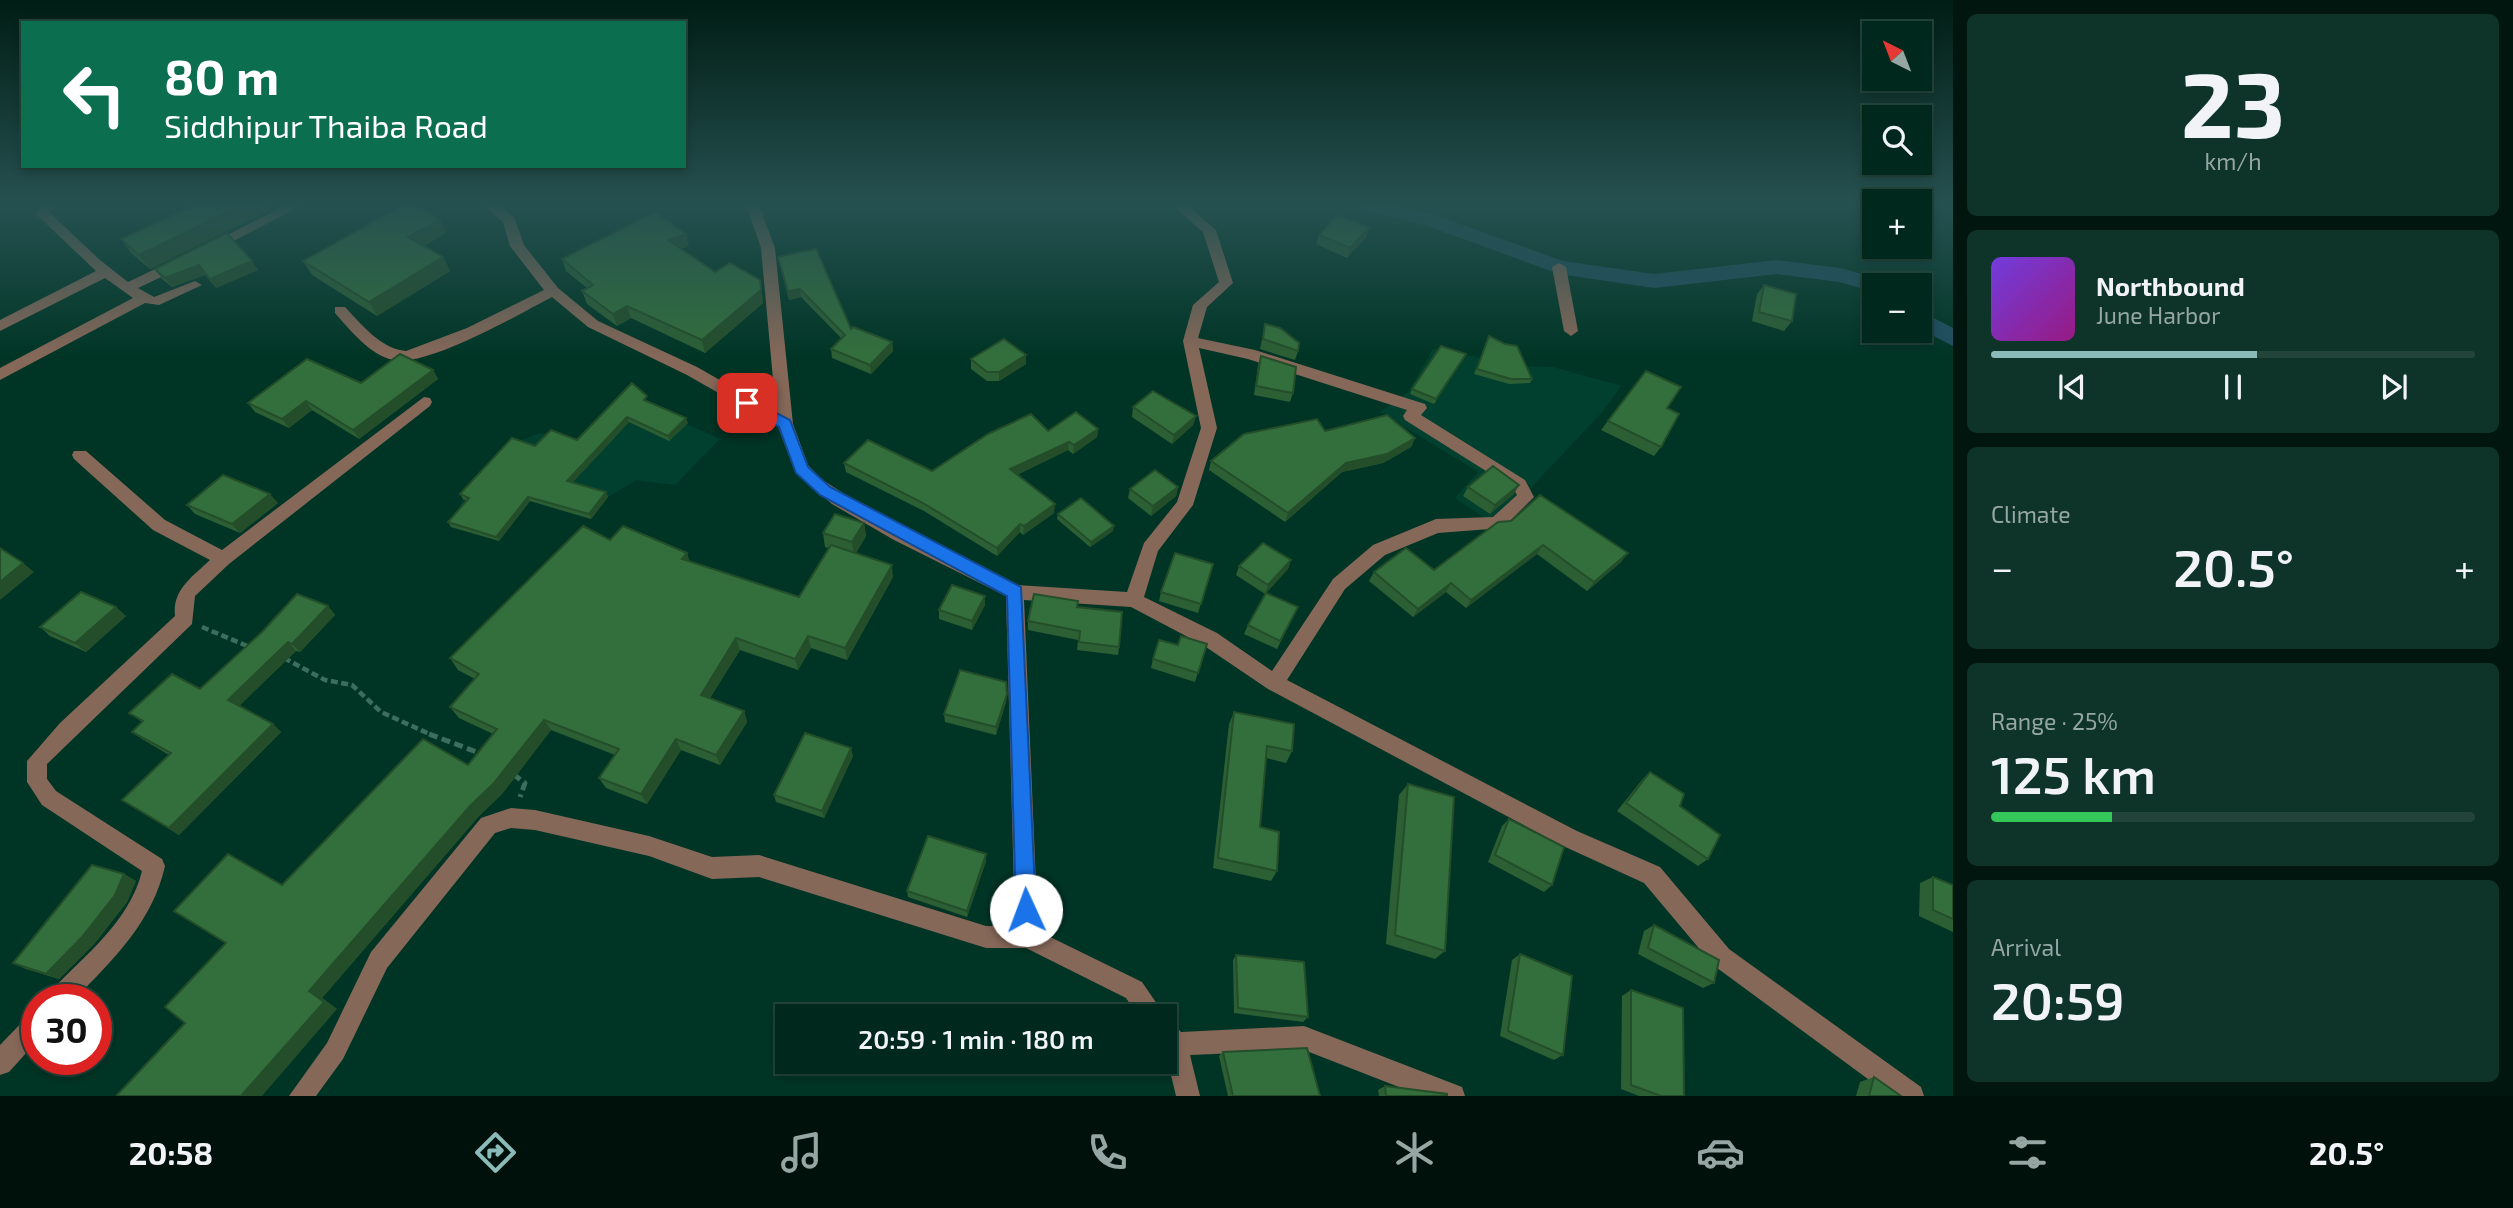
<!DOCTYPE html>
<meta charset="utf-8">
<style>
:root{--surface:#00281c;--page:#0e3429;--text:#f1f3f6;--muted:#95a6a3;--line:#22443b;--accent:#8bbbb9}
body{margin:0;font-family:"Exo 2",sans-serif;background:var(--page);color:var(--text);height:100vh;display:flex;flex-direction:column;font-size:26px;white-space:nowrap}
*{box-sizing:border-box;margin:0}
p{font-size:23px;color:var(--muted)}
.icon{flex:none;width:38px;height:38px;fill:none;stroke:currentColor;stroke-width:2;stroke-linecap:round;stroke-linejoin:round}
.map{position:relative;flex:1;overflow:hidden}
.panel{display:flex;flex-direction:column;gap:14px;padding:14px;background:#00160f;width:560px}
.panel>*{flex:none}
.top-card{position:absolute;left:21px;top:21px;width:665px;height:147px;border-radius:0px;box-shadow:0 4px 10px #0003,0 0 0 2px var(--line);background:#0b6e4f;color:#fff;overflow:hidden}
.needle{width:46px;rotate:318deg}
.fabs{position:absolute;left:1862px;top:21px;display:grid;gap:14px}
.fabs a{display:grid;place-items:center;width:70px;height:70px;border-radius:0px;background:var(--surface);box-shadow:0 4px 10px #0003,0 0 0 2px var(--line);font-size:35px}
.speed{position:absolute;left:21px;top:984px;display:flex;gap:14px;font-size:35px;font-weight:700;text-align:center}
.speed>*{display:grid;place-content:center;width:91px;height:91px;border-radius:50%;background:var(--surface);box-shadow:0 4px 10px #0003,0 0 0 2px var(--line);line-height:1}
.speed .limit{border:10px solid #d22;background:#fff;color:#111}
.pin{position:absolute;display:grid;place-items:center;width:60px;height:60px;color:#fff;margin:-30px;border-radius:14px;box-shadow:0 4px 10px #0006}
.me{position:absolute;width:77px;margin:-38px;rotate:358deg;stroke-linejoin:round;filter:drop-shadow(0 0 5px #0008)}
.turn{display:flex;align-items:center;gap:24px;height:147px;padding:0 28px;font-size:32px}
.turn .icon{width:91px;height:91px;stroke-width:2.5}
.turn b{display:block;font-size:49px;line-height:60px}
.big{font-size:52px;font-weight:600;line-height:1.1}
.panel .widget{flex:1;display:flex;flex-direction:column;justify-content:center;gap:10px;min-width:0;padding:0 24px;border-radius:10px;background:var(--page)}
.panel .dial{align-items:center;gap:0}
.dial b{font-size:91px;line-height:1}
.song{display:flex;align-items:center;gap:21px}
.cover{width:84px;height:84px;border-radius:10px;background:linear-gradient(135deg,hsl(260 70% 55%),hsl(310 70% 35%))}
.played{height:7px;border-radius:4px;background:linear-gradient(90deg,var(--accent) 55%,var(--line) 55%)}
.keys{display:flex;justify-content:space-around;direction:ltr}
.heat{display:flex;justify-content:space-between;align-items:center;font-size:38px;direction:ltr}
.charge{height:10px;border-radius:5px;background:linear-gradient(90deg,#34c759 25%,var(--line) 0)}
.trip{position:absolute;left:775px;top:1004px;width:402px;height:70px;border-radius:0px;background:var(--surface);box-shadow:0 4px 10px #0003,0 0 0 2px var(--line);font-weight:600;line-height:70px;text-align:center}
.tabs{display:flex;height:112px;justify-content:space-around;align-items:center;background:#00100b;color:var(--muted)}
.tabs .icon{width:49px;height:49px}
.tabs .selected{color:var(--accent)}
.tabs b{font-size:32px;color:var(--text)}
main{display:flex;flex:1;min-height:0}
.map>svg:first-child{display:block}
</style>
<main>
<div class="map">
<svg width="1953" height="1096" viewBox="0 0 1953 1096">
<rect width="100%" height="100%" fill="#003525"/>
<g fill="#01402e">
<path d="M1441,348L1512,366L1553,367L1621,386L1604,410L1527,492L1488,520L1455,498L1478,472L1380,412L1408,392L1433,349Z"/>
<path d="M625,397L720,439L675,485L636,480L608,497L591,519L527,500L499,541L451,527L463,499L514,443L540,433L579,445Z"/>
</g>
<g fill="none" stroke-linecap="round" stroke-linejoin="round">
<g fill="#1f4e60" fill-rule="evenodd">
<path d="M1356,205H1393L1435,215L1563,261L1654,274L1777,260L1840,268L1883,280L1886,285H1874V292L1839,282L1777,274L1654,288L1559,274L1428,226L1359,209Z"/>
<path d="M1920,311L1953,328V346L1920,329Z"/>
</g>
<g stroke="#3d6e5d" stroke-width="4.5" stroke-dasharray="7 3.5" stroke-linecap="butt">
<path d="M202,627L252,648"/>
<path d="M284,658L325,680L352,685L381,712L434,736"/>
</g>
<g stroke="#3d6e5d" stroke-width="5" stroke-dasharray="9 4.5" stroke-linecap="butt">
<path d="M429,734L482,754"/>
<path d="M513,774L525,783L520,797"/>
</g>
<g fill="#866859" fill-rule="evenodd">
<path d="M43,205H56L50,213L100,260L128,282L172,261H182V267L138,288L154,297L195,281L202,285L159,305L145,303L0,380V368L133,298L105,278L0,331V320L96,271L38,216L36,213Z"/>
<path d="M286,205H303L216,250L211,251L204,247Z"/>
<path d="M483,205H498L514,217L524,245L558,288L598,321L697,367L776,412L761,248L746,205H759L775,248L793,424L808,465L821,479L873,512L1017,585L1127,592L1144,543L1177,502L1201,428L1183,341L1193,305L1219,282L1203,232L1172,205H1187L1216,230L1233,283L1207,307L1198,338L1255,350L1425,404L1427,408L1421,415L1525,480L1534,497L1503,528L1438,533L1385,555L1345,589L1287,680L1577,831L1660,867L1729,949L1921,1087L1924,1096H1891L1713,965L1644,883L1561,845L1268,689L1203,645L1131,607L1024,600L1038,931L1142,982L1166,1017V1018L1139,1017L1126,998L1026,948H986L759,877L712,879L649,856L535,830L511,828L495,833L387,968L343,1059L316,1096H289L327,1043L371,952L481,818L511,808L535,810L649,836L712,857L759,855L986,926H1015L1006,596L894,540L832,504L796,473L778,427L687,375L588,327L552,297C517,315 429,367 393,360C370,355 350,330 335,313V307H345C361,324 381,349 406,351L467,328L544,290L510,246L503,222ZM1199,348L1248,359L1407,410L1403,416L1405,420L1513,488L1517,495L1493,517L1436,519L1373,545L1333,579L1272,671L1217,633L1144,597L1158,551L1193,505L1217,428Z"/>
<path d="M1559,263L1566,267L1578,331L1571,336L1564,331L1552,267Z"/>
<path d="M424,397L430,398L432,402L430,406L229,564L195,596L192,624L47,764V779L56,791L162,859L165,866C152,923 114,958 75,999H47L51,991C85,955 130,921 142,871L42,805L27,782V761L60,723L175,616C172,590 192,577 210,560L153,530L74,459L72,455L74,451H86L165,520L222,550Z"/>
<path d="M37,1011V1041L9,1072L0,1075V1045L29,1015Z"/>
<path d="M1166,1020L1174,1024L1181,1032L1304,1026L1462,1087L1465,1096H1422L1304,1050L1190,1055L1200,1096H1176L1166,1054Z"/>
</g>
</g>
<g fill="#2c5f34">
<path d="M195,205H269L271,209L150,269L131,253L121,239Z"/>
<path d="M440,219L446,233L424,246L443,257L450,271L377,316L312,275L303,261Z"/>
<path d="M1369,228L1366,237L1347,258L1316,244L1319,235Z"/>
<path d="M689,246L681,249L715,272L762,293L763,303L705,353L631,318L617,326L587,304L582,291L587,288L566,271L562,259Z"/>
<path d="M778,257L851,329L892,342L893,351L871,374L832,358L831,349L842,339L801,297L789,300Z"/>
<path d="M155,269L258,270L216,288L205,275L172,287L162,279Z"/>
<path d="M1764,285L1792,321L1784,331L1752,321L1757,294Z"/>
<path d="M1265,324L1298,351L1295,360L1260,349Z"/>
<path d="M1487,341L1532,379L1530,383L1509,384L1474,374Z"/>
<path d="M1466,354L1434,404L1410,394L1412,389Z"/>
<path d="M1261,356L1293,393L1290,402L1254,395L1258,365Z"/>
<path d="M971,359L1026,364L999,381H987L971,369Z"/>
<path d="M433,370L438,379L359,439L312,410L289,428L255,412L248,403Z"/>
<path d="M648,401V402L688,423L669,441L629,422L572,483L606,492L608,497L591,519L530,501L499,541L451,527L448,522L467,501L463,499L460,494L535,446L577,440Z"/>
<path d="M1133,407L1193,425L1172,444L1132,417Z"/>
<path d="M1667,408L1661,447L1654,456L1601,430L1608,421Z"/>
<path d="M1098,429L1097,437L1073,454L1068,450L1017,475L1054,513L1023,535L1020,532L997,556L924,511L846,472L844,463L932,471L1048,431Z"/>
<path d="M1325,431L1415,438L1411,447L1383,463L1342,472L1285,522L1209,470L1211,461Z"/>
<path d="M1178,487L1176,496L1151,516L1128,498L1130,489Z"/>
<path d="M1468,487L1514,494L1490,514L1463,496Z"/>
<path d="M278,503L240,533L195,514L187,505Z"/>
<path d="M1058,514L1113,531L1090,547L1057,519Z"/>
<path d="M1498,522L1628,553L1621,562L1587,591L1537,554L1466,608L1446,592L1413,617L1369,581L1374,572L1434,570Z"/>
<path d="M864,523L866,536L856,553L893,577L847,660L811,648L798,670L740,650L710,698L744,711L747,722L720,765L681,750L647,804L606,788L599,778L615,755L551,730L502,794L479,816L322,998L337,1009L185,1023L282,885L468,765L493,734L459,718L450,707L475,679L458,670L450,658L610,540L687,553L689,561L799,597L829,548L825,547L823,533Z"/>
<path d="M1291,560L1288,569L1266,593L1298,607L1277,649L1244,634L1248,625L1265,594L1236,575L1239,566Z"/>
<path d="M1213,564L1198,613L1159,601L1161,592Z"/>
<path d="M985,605L972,630L939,619V610Z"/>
<path d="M328,606L335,615L300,652L296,651L239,706L281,732L179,835L122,800L169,755L142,739L132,732L142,722L129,713L200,689Z"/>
<path d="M1077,607L1119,647L1118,655L1077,650L1078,640L1028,630V621Z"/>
<path d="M126,616L86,652L50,636L40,627Z"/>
<path d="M1207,644L1195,682L1151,668L1153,659L1178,645Z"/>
<path d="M1007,694L1006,702L996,735L945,722L944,714Z"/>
<path d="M1234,712L1292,751L1286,763L1266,758L1260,827L1277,871L1271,881L1213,868L1229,724Z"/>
<path d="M853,756L824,818L776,802L774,795Z"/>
<path d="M1650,772L1708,859L1698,866L1617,811L1642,780Z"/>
<path d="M1408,784L1445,951L1435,959L1386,944L1399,795Z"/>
<path d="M1509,819L1552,885L1544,892L1488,862L1502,826Z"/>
<path d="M986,854V861L967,917L908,897L907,891Z"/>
<path d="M124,874L136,881L127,902L95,943L59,979L26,969L13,963Z"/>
<path d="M1933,877L1953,885V932L1919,916L1920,883Z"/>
<path d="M1654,925L1714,983L1703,988L1638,954L1644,931Z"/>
<path d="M1520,954L1563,1055L1554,1060L1500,1036L1512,960Z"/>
<path d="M1236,955L1308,1017L1303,1022L1234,1013L1233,960Z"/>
<path d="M1631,990L1684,1096H1639L1621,1089L1622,996Z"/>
<path d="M1223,1052L1320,1096H1228L1219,1056Z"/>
<path d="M1874,1077L1901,1096H1856L1860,1082Z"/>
<path d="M1385,1086L1447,1096H1379L1378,1090Z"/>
</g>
<g fill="#244e2a">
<path d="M243,205H269L271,209L150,269L139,255Z"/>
<path d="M440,219L446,233L415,251L408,237Z"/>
<path d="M1369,228L1366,237L1347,258L1350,248Z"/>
<path d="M686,234L689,246L671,252L668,240Z"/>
<path d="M443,257L450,271L377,316L369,302Z"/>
<path d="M252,261L258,270L216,288L210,279Z"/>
<path d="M199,265L205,275L172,287L165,278Z"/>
<path d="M760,280L763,303L705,353L702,340Z"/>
<path d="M800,289L801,297L789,300L788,291Z"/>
<path d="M627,306L631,318L617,326L613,314Z"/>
<path d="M892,342L893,351L871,374L870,365Z"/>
<path d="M1026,355V364L999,381V372Z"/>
<path d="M433,370L438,379L359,439L353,430Z"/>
<path d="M306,401L312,410L289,428L282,419Z"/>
<path d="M1196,416L1193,425L1172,444L1174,435Z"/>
<path d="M627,417L629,422L569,486L567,481Z"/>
<path d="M686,418L688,423L669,441L668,436Z"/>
<path d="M1098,429L1097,437L1073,454L1074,445Z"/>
<path d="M1415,438L1411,447L1383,463L1342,472L1285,522L1288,513L1346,463Z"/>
<path d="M1069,442L1068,450L1010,478V469Z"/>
<path d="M1519,485L1514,494L1490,514L1495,505Z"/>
<path d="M1178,487L1176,496L1151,516L1153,506Z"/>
<path d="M606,492L608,497L591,519L589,514Z"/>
<path d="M270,494L278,503L240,533L232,524Z"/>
<path d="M528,497L530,501L499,541L496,537Z"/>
<path d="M1055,504L1054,513L1023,535L1024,526Z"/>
<path d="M864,523L866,536L854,556L852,542Z"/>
<path d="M1020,524V532L997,556V548Z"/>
<path d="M1114,526L1113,531L1090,547L1091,542Z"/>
<path d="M1543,545L1537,554L1466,608L1471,600Z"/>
<path d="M687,553L691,565L682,559Z"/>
<path d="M1628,553L1621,562L1587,591L1594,582Z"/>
<path d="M1291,560L1288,569L1265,594L1268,585Z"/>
<path d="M23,563L34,572L0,600V582Z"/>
<path d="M892,565L893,577L847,660L845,648Z"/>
<path d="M1451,583L1446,592L1413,617L1418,609Z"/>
<path d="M985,596V605L972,630V621Z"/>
<path d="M328,606L335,615L300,652L292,644Z"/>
<path d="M116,607L126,616L86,652L75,643Z"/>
<path d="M808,636L811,648L798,670L795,659Z"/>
<path d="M736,638L740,650L705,706L701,695Z"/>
<path d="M288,642L296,651L237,708L228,700Z"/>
<path d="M1007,694L1006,702L996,735V727Z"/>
<path d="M744,711L747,722L720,765L716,755Z"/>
<path d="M544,720L551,730L502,794L479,816L322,998L337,1009L262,1096H241L309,991Z"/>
<path d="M273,724L281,732L179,835L169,828Z"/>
<path d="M676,739L681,750L647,804L641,794Z"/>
<path d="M851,748L853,756L824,818L822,811Z"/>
<path d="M986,854V861L967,917V911Z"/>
<path d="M124,874L136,881L127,902L95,943L59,979L46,974Z"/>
</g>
<g fill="#336f3c" stroke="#244e2a" stroke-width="2">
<path d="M195,205H243L139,255L121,239Z"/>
<path d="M404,205H414L440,219L408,237L443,257L369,302L303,261Z"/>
<path d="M655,212L686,234L668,240L715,272L730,263L760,280L761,290L702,340L627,306L613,314L582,291L593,285L562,259Z"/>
<path d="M1338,215L1369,228L1350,248L1319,235Z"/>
<path d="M227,233L252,261L210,279L199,265L165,278L155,269Z"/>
<path d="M816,249L851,329L853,327L892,342L870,365L831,349L845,335L800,289L788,291L778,257Z"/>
<path d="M1764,285L1796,294L1792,321L1759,312Z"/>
<path d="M1265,324L1280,328L1299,343L1298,351L1263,339Z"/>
<path d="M1489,336L1505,344L1517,346L1532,379H1511L1477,369Z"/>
<path d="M1004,339L1026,355L999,372H987L971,359Z"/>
<path d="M1441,346L1466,354L1436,399L1412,389Z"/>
<path d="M400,354L433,370L353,430L306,401L282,419L248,403L307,359L361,383Z"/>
<path d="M1261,356L1296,367L1293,393L1256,386Z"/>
<path d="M1646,371L1681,387L1667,408L1679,414L1661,447L1608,421Z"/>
<path d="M632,383L647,396L644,400L686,418L668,436L627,417L567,481L606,492L589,514L528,497L496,537L448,522L469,498L460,494L512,438L535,446L551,430L577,440Z"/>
<path d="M1153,391L1196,416L1174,435L1133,407Z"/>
<path d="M1076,412L1098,429L1074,445L1069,442L1010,469L1055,504L1024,526L1020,524L997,548L923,503L844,463L868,440L932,471L988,434L1031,414L1048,431Z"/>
<path d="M1387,415L1415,438L1387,454L1346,463L1288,513L1211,461L1244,434L1317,419L1325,431Z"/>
<path d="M1493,466L1519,485L1495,505L1468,487Z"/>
<path d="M1155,470L1178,487L1153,506L1130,489Z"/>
<path d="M223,475L270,494L232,524L187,505Z"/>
<path d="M1540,495L1628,553L1594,582L1543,545L1471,600L1451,583L1418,609L1374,572L1406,548L1434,570L1498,522L1511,521Z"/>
<path d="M1081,498L1114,526L1091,542L1058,514Z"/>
<path d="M835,514L864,523L852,542L823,533Z"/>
<path d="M583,526L610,540L623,526L687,553L682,559L799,597L831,545L892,565L845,648L808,636L795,659L736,638L701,695L744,711L716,755L676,739L641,794L599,778L619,749L544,720L493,784L470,806L309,991L324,1002L241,1096H118L117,1095L185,1023L165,1007L226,943L174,911L228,854L282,885L423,739L468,765L497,729L450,707L479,674L450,658Z"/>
<path d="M1263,543L1291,560L1268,585L1239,566Z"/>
<path d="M0,548L23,563L0,582Z"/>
<path d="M1175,553L1213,564L1201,604L1161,592Z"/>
<path d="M952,585L985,596L972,621L939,610Z"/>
<path d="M81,592L116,607L75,643L40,627Z"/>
<path d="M1266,593L1298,607L1280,641L1248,625Z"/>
<path d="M297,594L328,606L292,644L288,642L228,700L273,724L169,828L122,800L171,753L132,732L143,721L129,713L172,674L200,689L262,632Z"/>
<path d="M1034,594L1078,601L1077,607L1122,612L1119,647L1079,642L1080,631L1028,621Z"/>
<path d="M1181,636L1207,644L1198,673L1153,659L1159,640L1178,645Z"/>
<path d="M960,670L1006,682L1007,694L996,727L944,714Z"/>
<path d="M1234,712L1294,724L1292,751L1267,746L1260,827L1279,832L1277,871L1218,858Z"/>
<path d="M805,733L851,748L822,811L774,795Z"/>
<path d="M1650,772L1684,794L1680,806L1720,835L1708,859L1626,803Z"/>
<path d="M1408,784L1454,797L1445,951L1395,935Z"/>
<path d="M1509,819L1564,847L1552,885L1495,855Z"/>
<path d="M928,836L986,854L967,911L907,891Z"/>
<path d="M92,865L124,874L115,895L82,937L46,974L13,963Z"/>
<path d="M1933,877L1953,885V919L1933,910Z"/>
<path d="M1654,925L1719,960L1714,983L1648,948Z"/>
<path d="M1520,954L1572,976L1563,1055L1508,1031Z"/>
<path d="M1236,955L1304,962L1308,1017L1238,1008Z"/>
<path d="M1631,990L1683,1008L1684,1096H1661L1631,1085Z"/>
<path d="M1307,1048L1320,1096H1233L1223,1052Z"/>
<path d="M1874,1077L1901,1096H1869Z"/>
<path d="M1385,1086L1447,1094V1096H1386Z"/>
</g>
<linearGradient id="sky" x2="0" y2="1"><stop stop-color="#001d14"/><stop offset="0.57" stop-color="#265151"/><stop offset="1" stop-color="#265151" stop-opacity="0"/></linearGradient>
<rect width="1953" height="358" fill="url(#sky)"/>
<path fill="#1a73e8" stroke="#114b97" stroke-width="2" d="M747,398L790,420L808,467L830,487L1021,587L1036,910L1033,917L1026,920L1019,917L1016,910L1007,596L820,495L796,473L779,427L742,407V399Z"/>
</svg>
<div class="fabs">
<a><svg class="needle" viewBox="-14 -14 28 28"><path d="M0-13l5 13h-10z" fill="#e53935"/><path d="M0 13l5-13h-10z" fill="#95a6a3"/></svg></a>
<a><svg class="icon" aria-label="search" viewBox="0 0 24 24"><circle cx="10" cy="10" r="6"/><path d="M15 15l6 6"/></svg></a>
<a>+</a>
<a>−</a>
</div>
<div class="speed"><div class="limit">30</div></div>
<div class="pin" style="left:747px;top:403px;background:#d93025"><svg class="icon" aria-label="arrive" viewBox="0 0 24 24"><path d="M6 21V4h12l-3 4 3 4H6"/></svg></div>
<svg class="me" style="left:1026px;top:910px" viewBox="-20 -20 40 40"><circle r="19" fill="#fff"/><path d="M0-13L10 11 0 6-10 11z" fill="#1a73e8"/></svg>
<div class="trip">20:59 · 1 min · 180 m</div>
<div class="top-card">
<div class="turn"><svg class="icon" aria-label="left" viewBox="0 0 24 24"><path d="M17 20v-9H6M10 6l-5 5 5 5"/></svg><div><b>80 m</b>Siddhipur Thaiba Road</div></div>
</div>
</div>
<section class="panel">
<div class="widget dial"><b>23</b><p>km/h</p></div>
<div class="widget">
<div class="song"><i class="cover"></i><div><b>Northbound</b><p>June Harbor</p></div></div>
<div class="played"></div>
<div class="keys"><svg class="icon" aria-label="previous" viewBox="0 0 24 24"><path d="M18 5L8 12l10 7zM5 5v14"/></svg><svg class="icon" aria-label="pause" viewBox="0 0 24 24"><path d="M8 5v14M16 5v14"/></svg><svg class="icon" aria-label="next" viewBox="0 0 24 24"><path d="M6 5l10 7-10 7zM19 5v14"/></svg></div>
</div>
<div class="widget"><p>Climate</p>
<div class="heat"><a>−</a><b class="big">20.5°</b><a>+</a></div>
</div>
<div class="widget"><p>Range · 25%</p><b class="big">125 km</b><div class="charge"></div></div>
<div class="widget"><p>Arrival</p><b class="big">20:59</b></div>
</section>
</main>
<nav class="tabs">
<b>20:58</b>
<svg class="icon selected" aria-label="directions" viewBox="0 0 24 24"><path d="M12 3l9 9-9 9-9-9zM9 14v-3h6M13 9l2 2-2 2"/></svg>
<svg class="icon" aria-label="music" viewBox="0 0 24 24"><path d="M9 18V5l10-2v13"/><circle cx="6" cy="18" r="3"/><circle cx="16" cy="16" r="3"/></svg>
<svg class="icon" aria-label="phone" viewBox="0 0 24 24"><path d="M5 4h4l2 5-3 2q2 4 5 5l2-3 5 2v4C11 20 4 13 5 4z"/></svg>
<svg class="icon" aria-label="climate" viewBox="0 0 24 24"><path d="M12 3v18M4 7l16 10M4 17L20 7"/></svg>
<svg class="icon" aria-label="car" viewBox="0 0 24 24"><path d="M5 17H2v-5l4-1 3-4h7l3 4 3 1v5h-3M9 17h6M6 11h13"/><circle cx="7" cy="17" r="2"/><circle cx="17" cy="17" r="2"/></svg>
<svg class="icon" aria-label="filters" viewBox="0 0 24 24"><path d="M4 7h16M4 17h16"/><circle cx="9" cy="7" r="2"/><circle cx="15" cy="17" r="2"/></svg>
<b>20.5°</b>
</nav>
